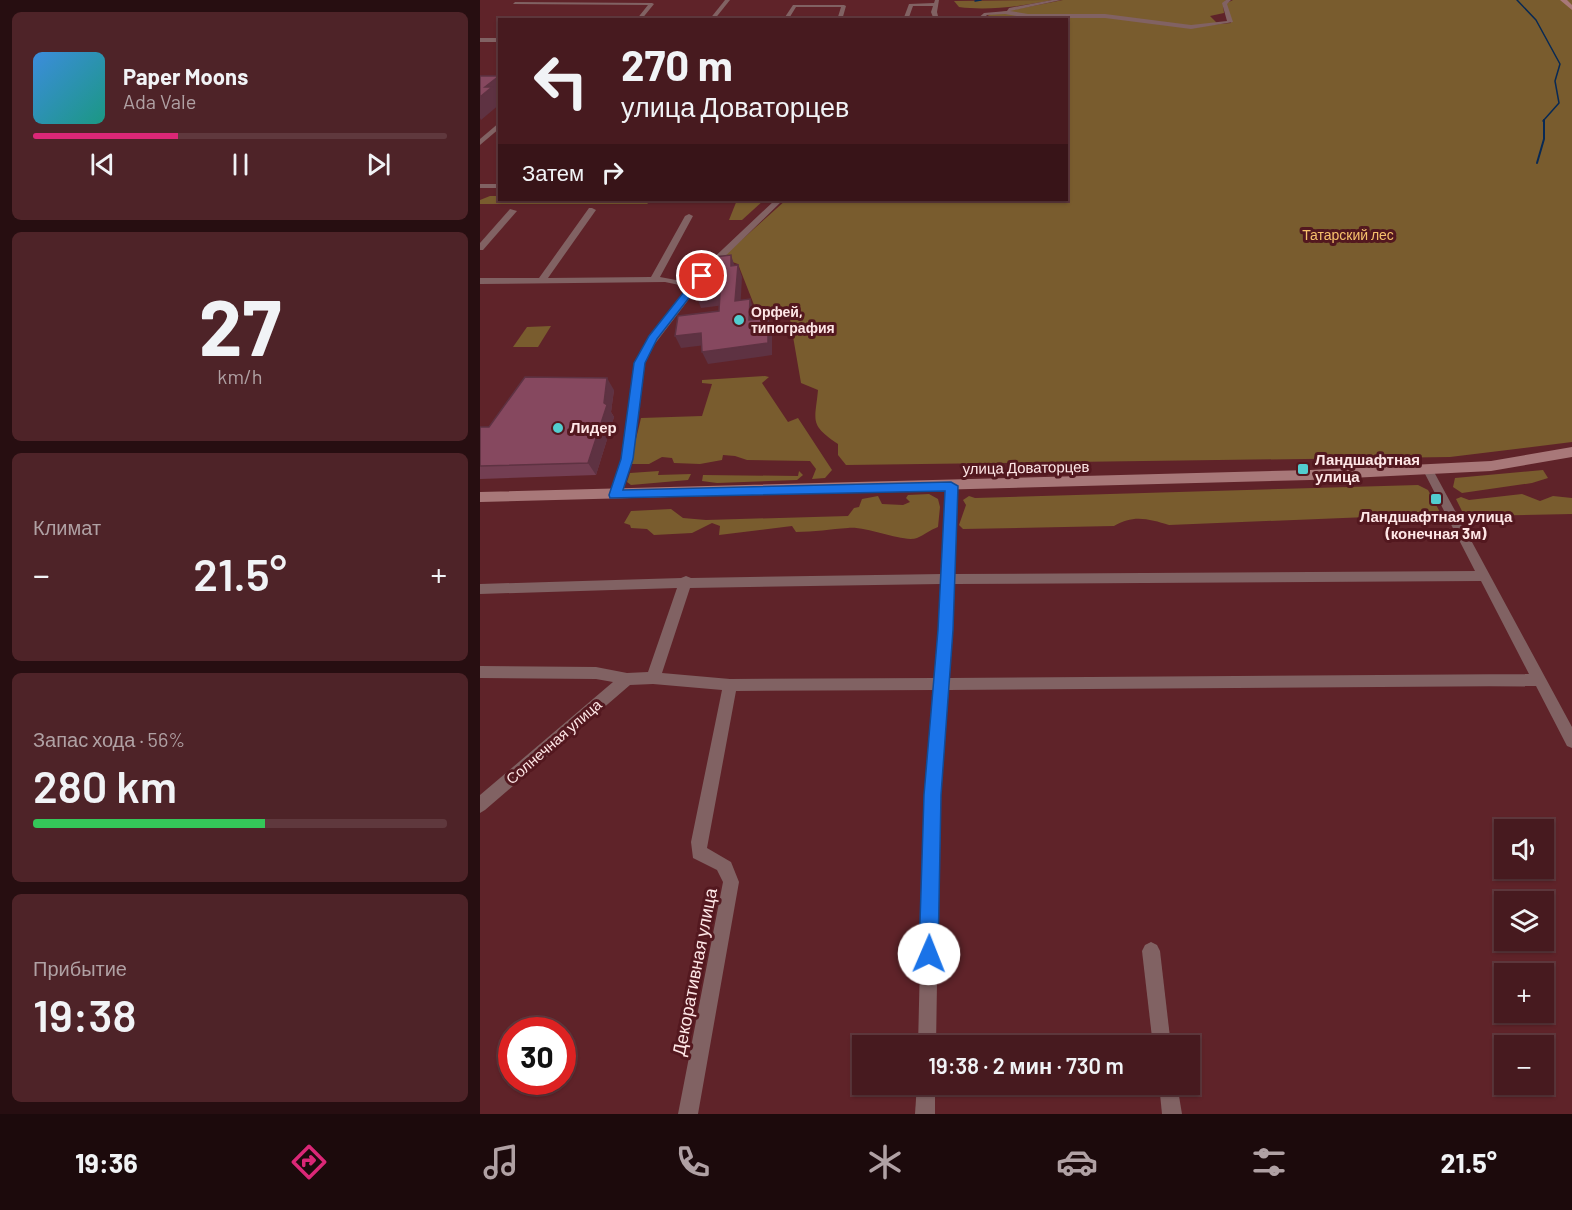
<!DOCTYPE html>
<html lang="ru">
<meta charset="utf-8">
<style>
:root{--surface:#471a1f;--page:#4e2328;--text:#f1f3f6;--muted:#b0a1a4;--line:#5f383d;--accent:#db2777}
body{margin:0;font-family:Barlow,sans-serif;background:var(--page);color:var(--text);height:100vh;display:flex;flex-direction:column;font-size:22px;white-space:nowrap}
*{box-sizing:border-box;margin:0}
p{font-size:20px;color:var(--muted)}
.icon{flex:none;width:33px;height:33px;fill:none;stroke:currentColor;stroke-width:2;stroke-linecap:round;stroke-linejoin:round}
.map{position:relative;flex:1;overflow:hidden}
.drawer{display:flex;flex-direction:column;gap:12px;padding:12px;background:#270e11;width:480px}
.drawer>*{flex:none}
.hud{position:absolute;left:18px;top:18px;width:570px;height:183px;border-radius:0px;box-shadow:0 2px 4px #0004,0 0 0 2px var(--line);background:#471a1f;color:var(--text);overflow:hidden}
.buttons{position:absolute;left:1014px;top:819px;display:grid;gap:12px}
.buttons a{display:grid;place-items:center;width:60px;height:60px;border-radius:0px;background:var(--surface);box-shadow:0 2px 4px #0004,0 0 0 2px var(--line);font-size:30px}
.speed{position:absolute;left:18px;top:1017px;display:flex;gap:12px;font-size:30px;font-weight:700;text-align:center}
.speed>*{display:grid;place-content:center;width:78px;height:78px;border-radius:50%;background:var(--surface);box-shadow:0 2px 4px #0004,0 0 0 2px var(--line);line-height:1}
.speed .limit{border:9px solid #d22;background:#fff;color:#111}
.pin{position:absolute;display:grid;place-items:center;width:51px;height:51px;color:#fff;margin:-26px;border:3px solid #fff;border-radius:50%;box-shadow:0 2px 6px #0007}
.me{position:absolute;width:66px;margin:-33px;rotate:1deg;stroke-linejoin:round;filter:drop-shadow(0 0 4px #0008)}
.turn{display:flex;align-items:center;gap:21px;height:126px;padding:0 24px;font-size:27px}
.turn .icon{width:78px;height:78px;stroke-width:2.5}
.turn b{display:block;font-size:42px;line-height:51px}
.then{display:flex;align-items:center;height:57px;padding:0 24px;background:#0003;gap:12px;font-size:22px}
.big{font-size:45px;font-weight:600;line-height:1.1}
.drawer .tile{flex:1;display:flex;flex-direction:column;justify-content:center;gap:9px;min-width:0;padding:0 21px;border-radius:9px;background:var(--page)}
.drawer .dial{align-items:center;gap:0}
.dial b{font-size:78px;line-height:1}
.song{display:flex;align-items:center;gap:18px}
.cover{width:72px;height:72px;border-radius:9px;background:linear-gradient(135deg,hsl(210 70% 55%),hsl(170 70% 35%))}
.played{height:6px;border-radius:3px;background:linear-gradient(90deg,var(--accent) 35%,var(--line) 35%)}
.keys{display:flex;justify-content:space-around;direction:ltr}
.heat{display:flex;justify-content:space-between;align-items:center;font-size:33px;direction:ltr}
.charge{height:9px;border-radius:4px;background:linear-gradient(90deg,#34c759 56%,var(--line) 0)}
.trip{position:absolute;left:372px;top:1035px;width:348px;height:60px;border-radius:0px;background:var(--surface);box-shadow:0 2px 4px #0004,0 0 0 2px var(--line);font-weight:600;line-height:60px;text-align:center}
.tab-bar{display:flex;height:96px;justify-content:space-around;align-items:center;background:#1c0a0c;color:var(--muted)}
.tab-bar .icon{width:42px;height:42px}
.tab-bar .active{color:var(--accent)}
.tab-bar b{font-size:27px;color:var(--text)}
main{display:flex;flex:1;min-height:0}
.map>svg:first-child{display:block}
</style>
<main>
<section class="drawer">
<div class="tile">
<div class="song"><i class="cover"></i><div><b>Paper Moons</b><p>Ada Vale</p></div></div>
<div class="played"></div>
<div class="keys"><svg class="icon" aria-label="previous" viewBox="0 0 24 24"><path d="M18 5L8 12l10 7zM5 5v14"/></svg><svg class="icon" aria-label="pause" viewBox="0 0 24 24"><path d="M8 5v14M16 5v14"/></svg><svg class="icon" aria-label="next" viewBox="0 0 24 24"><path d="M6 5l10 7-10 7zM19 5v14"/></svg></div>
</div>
<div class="tile dial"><b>27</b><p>km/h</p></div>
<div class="tile"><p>Климат</p>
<div class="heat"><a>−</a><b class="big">21.5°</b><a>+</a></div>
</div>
<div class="tile"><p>Запас хода · 56%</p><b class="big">280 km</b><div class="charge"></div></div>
<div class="tile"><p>Прибытие</p><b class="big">19:38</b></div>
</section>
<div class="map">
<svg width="1092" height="1114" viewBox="0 0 1092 1114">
<rect width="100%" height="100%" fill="#5f2329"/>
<g fill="#795c2e">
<path d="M572,0C544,6 508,11 479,7L474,1Z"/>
<path d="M583,0H746L743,5L744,13L730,16L737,23L718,26L751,23L747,12V3L753,0H1092V442L970,457L366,465L358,455V444C329,424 335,422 338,390L321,383L310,319L278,315L258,264L244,259L247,253L306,200H586V20L502,19L511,14Z"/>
<path d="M10,196H19L20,200H172L167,204H0V200Z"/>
<path d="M257,200H284L262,220H249Z"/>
<path d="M71,326L58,347H33L47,327Z"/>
<path d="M285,376L289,377L282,383L308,422L318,418L352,470L345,478L332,479L336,469L330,461L267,460L255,456L243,455L242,460L220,464L194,463L192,458L182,457L169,464H150L161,418L222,416L232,384L222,383V380Z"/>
<path d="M1063,470L1068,478L1052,483L982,493L973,487L975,478Z"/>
<path d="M179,471L178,475L211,474L208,480L151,485L147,482L150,473Z"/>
<path d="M319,471L323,475L317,480L237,483L222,481L223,475L318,476Z"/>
<path d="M938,485L948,490L961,514L689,525C670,519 653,514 634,526L483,529L479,525L486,505L483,500L489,496L495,498Z"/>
<path d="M449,494L458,499L460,507L458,527C450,530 444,535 437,538C423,543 387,526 368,528C351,529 334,532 316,532L312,526L239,535L240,526L232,523L212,533L174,535L167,529L151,528L150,525L144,523L151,511L191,509L203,518L226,520L368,516L374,508L379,507L382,499L398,496L402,504L423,505L430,502L426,498L428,495Z"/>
<path d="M1042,494L1060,501L1073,496L1092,498V514L992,516L983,513L976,499L981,497L989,500Z"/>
</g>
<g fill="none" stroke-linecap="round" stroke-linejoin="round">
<g stroke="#072955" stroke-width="1.5">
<path d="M1037,0L1056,20L1080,64L1075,81L1079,103L1063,121"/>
<path d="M495,1L501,0"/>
</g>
<path stroke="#072955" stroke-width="2" d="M1057,163L1064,139V120"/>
<g fill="#816263" fill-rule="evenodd">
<path d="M245,0H250L234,20H229Z"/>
<path d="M455,0H459L457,12L459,20H454L451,12L453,6H433L428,20H423L429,4L454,3Z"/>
<path d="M572,0H581L530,11L548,14H625L711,25L747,21L742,3L746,0H751L747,4L753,22L711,29L625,18H548L525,14L507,15L502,20H496L504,13L527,11L529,8Z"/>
<path d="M35,2L172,3L174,4L161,20H156L168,5L33,4Z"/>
<path d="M313,5H364L366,6L362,20H357L361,7H316L308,20H303Z"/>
<rect x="0" y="38" width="20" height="4"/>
<path d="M20,122V128L0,145V139Z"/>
<rect x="0" y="184" width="20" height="4"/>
<path d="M295,200H303L232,269L168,353L164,363L152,459L141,495L139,498H131L129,495L142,459L154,363L161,350L209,287L185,282L0,284V278H59L109,208H112L116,210L68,278L171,277L205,216L209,214L213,216L180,277L212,283L226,265Z"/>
<path d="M30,209L37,211L3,250H0V243Z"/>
<path d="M948,466L953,470L1092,727V748L1087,746L1056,686L468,690L460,795L456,1046H438L444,795L454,690L256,691L227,848L251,862L259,882L218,1114H198L243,882L237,870L213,858L211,842L242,690L173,684L150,685L5,810L0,813V795L133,682L116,679L0,678V666L116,667L147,673L168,672L197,588L0,594V584L201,578L206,576L211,578L462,574L465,486L471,482L477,486L474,574L995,571L943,470ZM1001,581L1049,674L469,678L474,584ZM461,584L455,678L250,679L182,673L210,588Z"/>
<path d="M671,942L677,945L680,951L691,1046H673L662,951L665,945Z"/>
<path d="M437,1084H455V1114H435Z"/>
<path d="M679,1084H697L702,1114H682Z"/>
</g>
<g fill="#a87879" fill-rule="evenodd">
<path d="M1080,0H1087L1092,5V10Z"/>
<path d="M1092,447V457L1011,471L830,480L0,502V492L830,470L1011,461Z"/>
</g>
</g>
<path fill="#733e52" d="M134,390L131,412L134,417L116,475L0,479V427H9Z"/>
<g fill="#5e3242">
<path d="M19,76L20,98L18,99L20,104L1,120L0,118V97L5,87Z"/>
<path d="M251,255L255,267L251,266Z"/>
<path d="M258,265L262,277L260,313L255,301Z"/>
<path d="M240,293L245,305L221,308L216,295Z"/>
<path d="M270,299L274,311L273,332L269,320Z"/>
<path d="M288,318L292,330V355L228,364L222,352Z"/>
<path d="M221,333L226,345L201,348L195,336Z"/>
<path d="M127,378L134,390L131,412L134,417L116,475L108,463L124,403Z"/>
</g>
<g fill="#86485f" stroke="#5e3242" stroke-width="1.5">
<path d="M0,76H19L5,87H12L0,97Z"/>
<path d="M251,255V266L258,265L255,301L270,299L269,320L288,318V343L222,352L221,333L195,336L198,316L239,311L240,293L216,295L217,281H225L226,269L228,265H234V257Z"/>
<path d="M45,377L127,378L124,403L127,405L108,463L0,466V427H9Z"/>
</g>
<path fill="#1a73e8" stroke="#114b97" stroke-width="1.5" d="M218,274L226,276L177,339L165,363L153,459L143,490L471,482L478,486L473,630L461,795L458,954L456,961L449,964L442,961L439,954L444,795L458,630L465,491L130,498L129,495L141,459L154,363L169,336Z"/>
<g fill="#52cdcf" stroke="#53181f" stroke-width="2">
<circle cx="259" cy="320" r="6"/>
<circle cx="78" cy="428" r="6"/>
<rect x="817" y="463" width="12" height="12" rx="3"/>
<rect x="950" y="493" width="12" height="12" rx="3"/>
</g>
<g text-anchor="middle" stroke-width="6" stroke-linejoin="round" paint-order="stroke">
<g font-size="14" fill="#f7c16c" stroke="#53181f">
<text x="868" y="240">Татарский лес</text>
</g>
<g font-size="14" font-weight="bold" fill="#fee6e6" stroke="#53181f" text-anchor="start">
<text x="271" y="317">Орфей,<tspan x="271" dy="16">типография</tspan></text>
</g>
<g font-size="15" font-weight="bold" fill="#fee6e6" stroke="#53181f" text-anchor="start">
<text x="90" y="433">Лидер</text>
<text x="835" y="465">Ландшафтная<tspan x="835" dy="17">улица</tspan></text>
<text x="956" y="522" text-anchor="middle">Ландшафтная улица<tspan x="956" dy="17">(конечная 3м)</tspan></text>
</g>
<g font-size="15" fill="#fee6e6" stroke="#53181f">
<text transform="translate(546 468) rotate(-1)" y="5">улица Доваторцев</text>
<text transform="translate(74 742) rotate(-41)" y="5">Солнечная улица</text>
</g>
<g font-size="18" fill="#fee6e6" stroke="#53181f">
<text transform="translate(215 972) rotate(-79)" y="6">Декоративная улица</text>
</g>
</g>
</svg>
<div class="buttons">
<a><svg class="icon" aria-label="sound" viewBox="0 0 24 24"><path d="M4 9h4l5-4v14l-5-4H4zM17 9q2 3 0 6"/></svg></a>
<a><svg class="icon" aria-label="layers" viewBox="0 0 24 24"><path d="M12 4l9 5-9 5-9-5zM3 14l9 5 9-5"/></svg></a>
<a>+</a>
<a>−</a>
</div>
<div class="speed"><div class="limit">30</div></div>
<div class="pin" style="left:222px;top:276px;background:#d93025"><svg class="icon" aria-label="arrive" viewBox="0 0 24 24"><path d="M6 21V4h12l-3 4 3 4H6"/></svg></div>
<svg class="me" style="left:449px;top:954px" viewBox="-20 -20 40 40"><circle r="19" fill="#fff"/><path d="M0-13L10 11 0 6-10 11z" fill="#1a73e8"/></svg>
<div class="trip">19:38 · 2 мин · 730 m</div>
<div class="hud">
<div class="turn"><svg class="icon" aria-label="left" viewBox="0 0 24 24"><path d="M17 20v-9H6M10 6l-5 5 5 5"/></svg><div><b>270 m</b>улица Доваторцев</div></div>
<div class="then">Затем<svg class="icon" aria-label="right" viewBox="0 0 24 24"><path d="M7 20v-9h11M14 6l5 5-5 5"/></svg></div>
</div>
</div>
</main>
<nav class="tab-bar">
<b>19:36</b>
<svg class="icon active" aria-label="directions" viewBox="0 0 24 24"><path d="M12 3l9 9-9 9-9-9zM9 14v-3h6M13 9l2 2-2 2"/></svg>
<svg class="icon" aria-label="music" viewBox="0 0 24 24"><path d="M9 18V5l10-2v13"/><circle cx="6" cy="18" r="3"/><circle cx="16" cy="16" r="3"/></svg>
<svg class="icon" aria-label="phone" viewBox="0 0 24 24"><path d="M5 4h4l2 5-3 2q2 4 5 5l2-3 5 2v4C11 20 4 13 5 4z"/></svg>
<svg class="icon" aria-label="climate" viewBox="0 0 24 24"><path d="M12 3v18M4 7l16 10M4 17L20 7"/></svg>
<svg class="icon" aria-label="car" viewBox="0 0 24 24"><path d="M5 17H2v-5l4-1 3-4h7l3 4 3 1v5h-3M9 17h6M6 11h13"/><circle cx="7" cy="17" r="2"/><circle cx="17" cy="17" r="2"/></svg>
<svg class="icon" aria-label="filters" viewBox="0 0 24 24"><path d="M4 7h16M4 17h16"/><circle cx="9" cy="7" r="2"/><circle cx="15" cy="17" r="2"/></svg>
<b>21.5°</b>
</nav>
